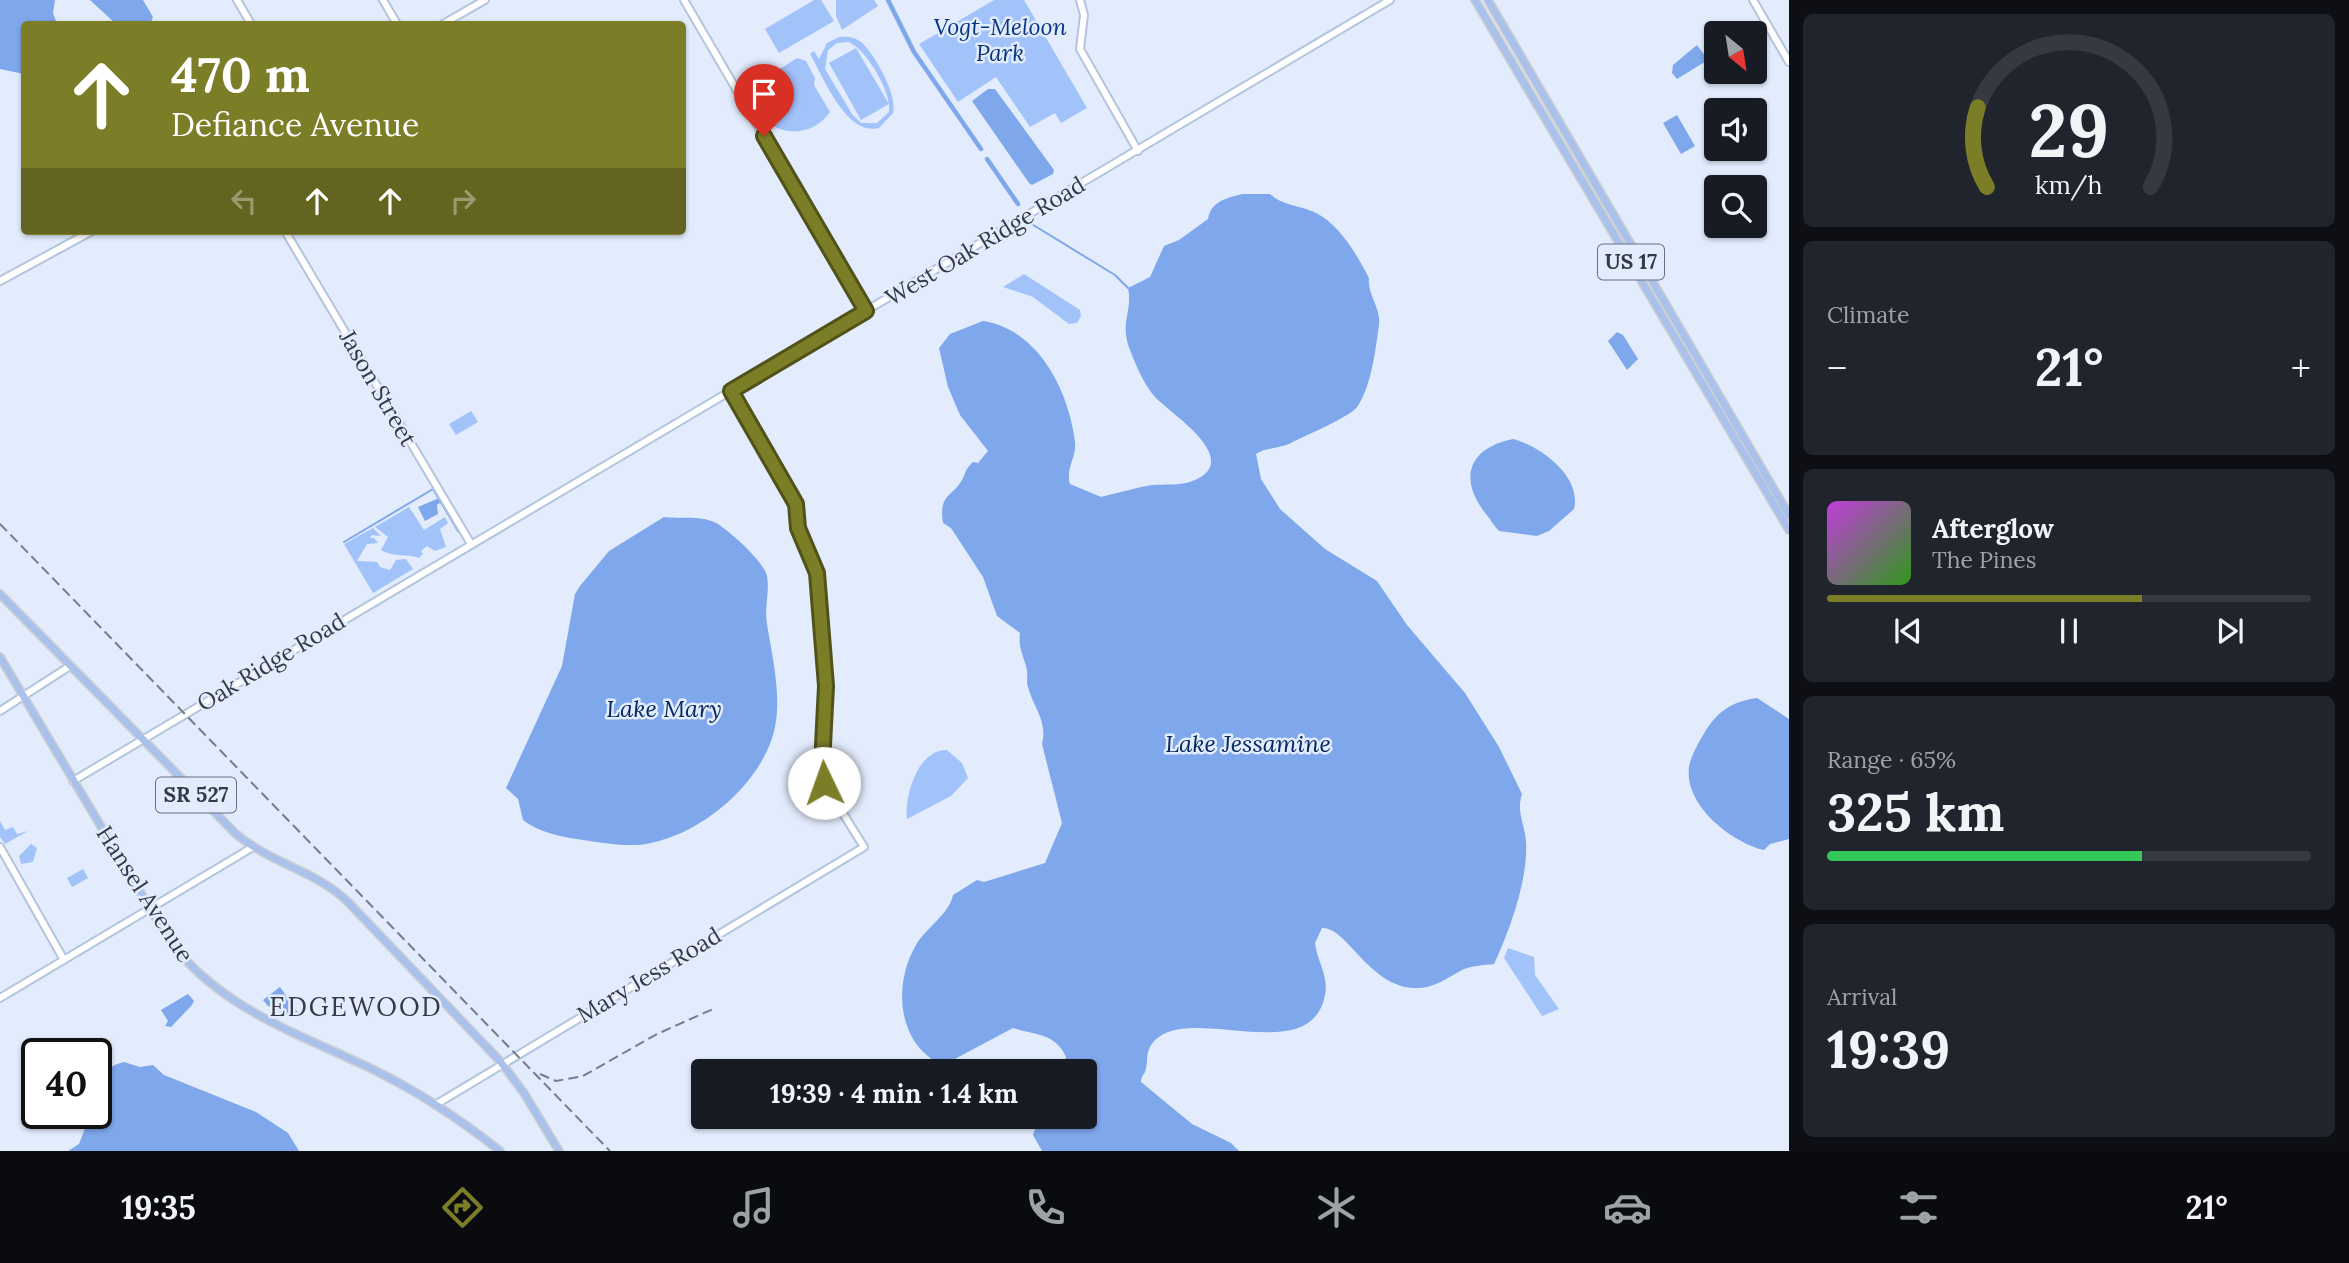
<!DOCTYPE html>
<meta charset="utf-8">
<style>
:root{--surface:#171b24;--page:#20242c;--text:#f1f3f6;--muted:#9ea1a6;--line:#363941;--accent:#7c7e27}
body{margin:0;font-family:Lora,serif;background:var(--page);color:var(--text);height:100vh;display:flex;flex-direction:column;font-size:26px;white-space:nowrap}
*{box-sizing:border-box;margin:0}
p{font-size:23px;color:var(--muted)}
.icon{flex:none;width:38px;height:38px;fill:none;stroke:currentColor;stroke-width:2;stroke-linecap:round;stroke-linejoin:round}
.map{position:relative;flex:1;overflow:hidden}
.panel{display:flex;flex-direction:column;gap:14px;padding:14px;background:#0d0f14;width:560px}
.panel>*{flex:none}
.hud{position:absolute;left:21px;top:21px;width:665px;height:214px;border-radius:7px;box-shadow:0 2px 5px #0004;background:#7c7e27;color:#fff;overflow:hidden}
.needle{width:46px;rotate:150deg}
.controls{position:absolute;left:1704px;top:21px;display:grid;gap:14px}
.controls a{display:grid;place-items:center;width:63px;height:63px;border-radius:7px;background:var(--surface);box-shadow:0 2px 5px #0004;font-size:35px}
.speed{position:absolute;left:21px;top:1038px;display:flex;gap:14px;font-size:35px;font-weight:700;text-align:center}
.speed>*{display:grid;place-content:center;width:91px;height:91px;border-radius:50%;background:var(--surface);box-shadow:0 2px 5px #0004;line-height:1}
.speed .limit{border:4px solid #111;border-radius:10px;background:#fff;color:#111}
.pin{position:absolute;display:grid;place-items:center;width:60px;height:60px;color:#fff;margin:-72px -30px;border-radius:50% 50% 50% 0;rotate:-45deg;box-shadow:0 0 7px #0007}
.pin .icon{rotate:45deg}
.me{position:absolute;width:77px;margin:-38px;rotate:357deg;stroke-linejoin:round;filter:drop-shadow(0 0 5px #0008)}
.turn{display:flex;align-items:center;gap:24px;height:147px;padding:0 35px;font-size:32px}
.turn .icon{width:91px;height:91px;stroke-width:2.5}
.turn b{display:block;font-size:49px;line-height:60px}
.lanes{display:flex;align-items:center;height:66px;padding:0 35px;background:#0003;justify-content:center;gap:35px;direction:ltr}
.lanes .off{opacity:.35}
.big{font-size:52px;font-weight:700;line-height:1.1}
.panel .tile{flex:1;display:flex;flex-direction:column;justify-content:center;gap:10px;min-width:0;padding:0 24px;border-radius:10px;background:var(--page)}
.panel .dial{align-items:center;gap:0}
.dial svg{height:182px;overflow:visible;fill:none;stroke:var(--line);stroke-width:7;stroke-linecap:round;text-anchor:middle}
.dial text{fill:var(--text);stroke:none}
.song{display:flex;align-items:center;gap:21px}
.cover{width:84px;height:84px;border-radius:10px;background:linear-gradient(135deg,hsl(290 70% 55%),hsl(110 70% 35%))}
.played{height:7px;border-radius:4px;background:linear-gradient(90deg,var(--accent) 65%,var(--line) 65%)}
.keys{display:flex;justify-content:space-around;direction:ltr}
.heat{display:flex;justify-content:space-between;align-items:center;font-size:38px;direction:ltr}
.charge{height:10px;border-radius:5px;background:linear-gradient(90deg,#34c759 65%,var(--line) 0)}
.trip{position:absolute;left:691px;top:1059px;width:406px;height:70px;border-radius:7px;background:var(--surface);box-shadow:0 2px 5px #0004;font-weight:700;line-height:70px;text-align:center}
.tabs{display:flex;height:112px;justify-content:space-around;align-items:center;background:#090b0e;color:var(--muted)}
.tabs .icon{width:49px;height:49px}
.tabs .on{color:var(--accent)}
.tabs b{font-size:32px;color:var(--text)}
main{display:flex;flex:1;min-height:0}
.map>svg:first-child{display:block}
</style>
<main>
<div class="map">
<svg width="1789" height="1151" viewBox="0 0 1789 1151">
<rect width="100%" height="100%" fill="#e2ecfd"/>
<g fill="#a2c2fa" fill-rule="evenodd">
<path d="M814,0H821L834,21L779,53L765,29Z"/>
<path d="M836,0H874L878,6L842,30L836,16Z"/>
<path d="M994,0H1024L1087,108L1061,123L1055,113L1030,127L996,77L958,102L919,44Z"/>
<path d="M839,37C847,36 855,37 861,42C875,54 898,96 893,113L879,128C846,136 824,78 810,54L814,51L819,59L827,43ZM848,42C865,47 893,94 889,112L877,123H861L852,114L825,69L828,50L837,43Z"/>
<path d="M856,48L889,104L861,120L829,63Z"/>
<path d="M797,58L806,61L815,78L814,85L830,112C806,146 756,133 751,92L778,76L780,69Z"/>
<path d="M1024,274L1080,310L1081,316L1077,323L1069,324L1033,297L1003,287Z"/>
<path d="M471,411L478,422L456,435L449,424Z"/>
<path d="M409,507L424,530L445,517L448,523L440,529L446,547L435,551L427,546L421,551L423,554L419,558C406,553 395,558 381,550L388,537L375,527Z"/>
<path d="M373,528L381,536L372,535L370,538H374L378,543L367,544L357,561L377,562L380,567L390,570L396,560L406,559L413,569L373,593L344,544Z"/>
<path d="M947,750L962,763L968,778L951,796L907,819C904,796 918,749 947,750Z"/>
<path d="M0,821L5,830L13,827L17,834L28,831L5,844L0,837Z"/>
<path d="M31,844L37,848L33,862L21,864L19,856Z"/>
<path d="M83,869L88,878L72,887L67,878Z"/>
<path d="M1508,948L1534,957L1535,975L1559,1009L1542,1016L1504,958Z"/>
</g>
<g fill="#7fa7ec">
<path d="M0,0H55L53,13L57,24H24V74L0,69Z"/>
<path d="M90,0H143L153,17L151,22L116,24Z"/>
<path d="M1697,45L1708,60L1677,79L1672,73L1673,65Z"/>
<path d="M988,89H995L1054,170L1053,174L1032,185L1029,183L972,101Z"/>
<path d="M1677,115L1695,146L1681,154L1663,123Z"/>
<path d="M1242,194H1270C1283,206 1300,205 1316,213C1340,225 1357,255 1369,278C1367,294 1381,308 1379,324C1376,348 1371,388 1357,407C1350,417 1304,436 1291,443C1279,449 1266,447 1256,454L1261,479L1280,509L1325,549L1377,581L1407,625L1465,693L1499,747L1522,794C1516,812 1525,824 1526,842C1528,880 1510,930 1494,964C1485,965 1469,966 1462,970C1445,979 1434,989 1413,988C1368,985 1346,926 1322,928L1315,943C1317,961 1329,976 1325,995C1310,1073 1179,996 1150,1047C1146,1054 1148,1061 1146,1068C1145,1075 1141,1075 1141,1082L1192,1124L1231,1143L1239,1151H1042L1033,1135L1039,1117L1085,1116V1071H1062L1066,1057C1056,1033 1035,1035 1013,1028L951,1061L938,1063C896,1040 894,982 916,945C926,928 950,913 953,895L977,880L984,882L1045,863L1062,823L1042,744C1048,721 1033,707 1028,687C1026,682 1028,675 1027,670C1024,656 1018,649 1020,633L997,616L983,577L951,528L943,523C938,492 955,497 964,476C966,470 967,468 973,462L978,463L988,451L960,415L948,387L939,348L950,334L983,321C1038,329 1069,391 1075,442C1077,456 1065,470 1070,484L1101,497C1118,493 1134,488 1152,485C1165,484 1182,486 1195,480C1243,459 1170,413 1155,397C1144,384 1136,366 1130,350C1119,323 1133,312 1128,288L1150,277L1164,246L1179,240L1208,219C1211,201 1227,198 1242,194Z"/>
<path d="M1617,332L1623,335L1638,359L1627,370L1608,341Z"/>
<path d="M1513,439C1541,446 1582,477 1574,509L1549,531L1537,536L1499,531C1494,526 1491,520 1486,514C1458,479 1468,448 1513,439Z"/>
<path d="M439,498L441,502L437,505L438,514L425,521L418,507Z"/>
<path d="M664,517C680,519 702,515 716,523C729,530 765,563 767,576C770,591 764,608 767,624C773,662 785,707 770,744C752,790 700,833 651,843C628,848 605,843 583,840C562,837 540,833 523,820L518,799L506,788L562,666L575,594L580,586L609,551Z"/>
<path d="M1757,698L1789,719V839L1770,844L1764,850C1731,842 1684,805 1689,767C1691,757 1697,745 1702,737C1716,712 1730,702 1757,698Z"/>
<path d="M280,987L301,1017L295,1018L268,1006L263,1000Z"/>
<path d="M188,994L194,1001L192,1005L171,1027L165,1026L168,1021L161,1010Z"/>
<path d="M124,1062L140,1067L153,1065L164,1075L256,1112L288,1133L299,1151H68L79,1144L91,1113H96C96,1091 98,1067 124,1062Z"/>
</g>
<g fill="none" stroke-linecap="round" stroke-linejoin="round">
<g stroke="#7fa7ec" stroke-width="2">
<path d="M1030,223L1115,275L1128,288"/>
<path d="M344,542L433,489L458,531"/>
</g>
<g stroke="#7fa7ec" stroke-width="4.5">
<path d="M888,0L914,52L981,149"/>
<path d="M987,159L1018,204"/>
</g>
<defs>
<g id="secondary">
<path d="M237,0L251,24"/>
<path d="M383,0L397,24"/>
<path d="M684,0L866,311"/>
<path d="M1080,0L1084,15L1080,49L1138,151"/>
<path d="M1753,0L1789,62"/>
<path d="M443,24L485,0"/>
<path d="M285,231L471,544"/>
<path d="M0,281L92,231"/>
<path d="M0,711L70,666"/>
<path d="M73,781L1390,0"/>
<path d="M0,847L64,960"/>
<path d="M0,998L253,847"/>
<path d="M435,1105L864,847L824,783L822,774L826,686L817,574L798,528L796,504L731,391"/>
</g>
<g id="primary">
<path d="M1475,0L1789,530"/>
<path d="M1488,0L1789,515"/>
<path d="M0,594L235,833C269,863 315,870 348,902L500,1061L524,1093L559,1151"/>
<path d="M0,657L167,937C217,1008 300,1034 374,1070C419,1092 461,1120 500,1151"/>
</g>
</defs>
<use href="#secondary" stroke="#b4c4de" stroke-width="10"/>
<use href="#primary" stroke="#ced0d2" stroke-width="10"/>
<use href="#secondary" stroke="#fff" stroke-width="6"/>
<use href="#primary" stroke="#aac2eb" stroke-width="7"/>
<g stroke="#767e8b" stroke-width="2" stroke-dasharray="10 5" stroke-linecap="butt">
<path d="M0,524L610,1151"/>
<path d="M540,1074L556,1081L583,1076L657,1034L713,1009"/>
</g>
</g>
<g fill="none" stroke-linecap="round" stroke-linejoin="round">
<defs>
<path id="route" d="M764,136L866,311L731,391L796,504L798,528L817,573L826,686L822,765L824,783"/>
</defs>
<use href="#route" stroke="#515219" stroke-width="18"/>
<use href="#route" stroke="#7c7e27" stroke-width="12"/>
</g>
<g text-anchor="middle" stroke-width="5" stroke-linejoin="round" paint-order="stroke">
<g fill="#e2ecfd" stroke="#686f7c" stroke-width="2">
<rect x="1598" y="244.5" width="66" height="35" rx="5"/>
<rect x="156" y="777.5" width="80" height="35" rx="5"/>
</g>
<g font-size="21" font-weight="bold" fill="#343a45">
<text x="1631" y="269">US 17</text>
<text x="196" y="802">SR 527</text>
</g>
<g font-size="23" font-style="italic" fill="#073583" stroke="#e2ecfd">
<text x="1000" y="35">Vogt-Meloon<tspan x="1000" dy="26">Park</tspan></text>
</g>
<g font-size="23" fill="#343a45" stroke="#e2ecfd">
<text transform="translate(985 241) rotate(-31)" y="8">West Oak Ridge Road</text>
<text transform="translate(378 388) rotate(60)" y="8">Jason Street</text>
<text transform="translate(271 662) rotate(-31)" y="8">Oak Ridge Road</text>
<text transform="translate(145 894) rotate(57)" y="8">Hansel Avenue</text>
<text transform="translate(649 975) rotate(-31)" y="8">Mary Jess Road</text>
</g>
<g font-size="24" font-style="italic" fill="#062863" stroke="#e2ecfd">
<text x="664" y="717">Lake Mary</text>
<text x="1248" y="752">Lake Jessamine</text>
</g>
<g font-size="26" letter-spacing="2" fill="#343a45" stroke="#e2ecfd">
<text x="356" y="1016">EDGEWOOD</text>
</g>
</g>
</svg>
<div class="controls">
<a><svg class="needle" viewBox="-14 -14 28 28"><path d="M0-13l5 13h-10z" fill="#e53935"/><path d="M0 13l5-13h-10z" fill="#9ea1a6"/></svg></a>
<a><svg class="icon" aria-label="sound" viewBox="0 0 24 24"><path d="M4 9h4l5-4v14l-5-4H4zM17 9q2 3 0 6"/></svg></a>
<a><svg class="icon" aria-label="search" viewBox="0 0 24 24"><circle cx="10" cy="10" r="6"/><path d="M15 15l6 6"/></svg></a>
</div>
<div class="speed"><div class="limit">40</div></div>
<div class="pin" style="left:764px;top:136px;background:#d93025"><svg class="icon" aria-label="arrive" viewBox="0 0 24 24"><path d="M6 21V4h12l-3 4 3 4H6"/></svg></div>
<svg class="me" style="left:824px;top:783px" viewBox="-20 -20 40 40"><circle r="19" fill="#fff"/><path d="M0-13L10 11 0 6-10 11z" fill="#7c7e27"/></svg>
<div class="trip">19:39 · 4 min · 1.4 km</div>
<div class="hud">
<div class="turn"><svg class="icon" aria-label="ahead" viewBox="0 0 24 24"><path d="M12 20V5M6 11l6-6 6 6"/></svg><div><b>470 m</b>Defiance Avenue</div></div>
<div class="lanes"><svg class="icon off" aria-label="left" viewBox="0 0 24 24"><path d="M17 20v-9H6M10 6l-5 5 5 5"/></svg><svg class="icon" aria-label="ahead" viewBox="0 0 24 24"><path d="M12 20V5M6 11l6-6 6 6"/></svg><svg class="icon" aria-label="ahead" viewBox="0 0 24 24"><path d="M12 20V5M6 11l6-6 6 6"/></svg><svg class="icon off" aria-label="right" viewBox="0 0 24 24"><path d="M7 20v-9h11M14 6l5 5-5 5"/></svg></div>
</div>
</div>
<section class="panel">
<div class="tile dial"><svg viewBox="0 0 100 80">
<path d="M14 69A42 42 0 1 1 86 69"/>
<path d="M14 69A42 42 0 0 1 10 34" stroke="#7c7e27"/>
<text x="50" y="56" font-size="32" font-weight="700">29</text>
<text x="50" y="72" font-size="11">km/h</text>
</svg></div>
<div class="tile"><p>Climate</p>
<div class="heat"><a>−</a><b class="big">21°</b><a>+</a></div>
</div>
<div class="tile">
<div class="song"><i class="cover"></i><div><b>Afterglow</b><p>The Pines</p></div></div>
<div class="played"></div>
<div class="keys"><svg class="icon" aria-label="previous" viewBox="0 0 24 24"><path d="M18 5L8 12l10 7zM5 5v14"/></svg><svg class="icon" aria-label="pause" viewBox="0 0 24 24"><path d="M8 5v14M16 5v14"/></svg><svg class="icon" aria-label="next" viewBox="0 0 24 24"><path d="M6 5l10 7-10 7zM19 5v14"/></svg></div>
</div>
<div class="tile"><p>Range · 65%</p><b class="big">325 km</b><div class="charge"></div></div>
<div class="tile"><p>Arrival</p><b class="big">19:39</b></div>
</section>
</main>
<nav class="tabs">
<b>19:35</b>
<svg class="icon on" aria-label="directions" viewBox="0 0 24 24"><path d="M12 3l9 9-9 9-9-9zM9 14v-3h6M13 9l2 2-2 2"/></svg>
<svg class="icon" aria-label="music" viewBox="0 0 24 24"><path d="M9 18V5l10-2v13"/><circle cx="6" cy="18" r="3"/><circle cx="16" cy="16" r="3"/></svg>
<svg class="icon" aria-label="phone" viewBox="0 0 24 24"><path d="M5 4h4l2 5-3 2q2 4 5 5l2-3 5 2v4C11 20 4 13 5 4z"/></svg>
<svg class="icon" aria-label="climate" viewBox="0 0 24 24"><path d="M12 3v18M4 7l16 10M4 17L20 7"/></svg>
<svg class="icon" aria-label="car" viewBox="0 0 24 24"><path d="M5 17H2v-5l4-1 3-4h7l3 4 3 1v5h-3M9 17h6M6 11h13"/><circle cx="7" cy="17" r="2"/><circle cx="17" cy="17" r="2"/></svg>
<svg class="icon" aria-label="filters" viewBox="0 0 24 24"><path d="M4 7h16M4 17h16"/><circle cx="9" cy="7" r="2"/><circle cx="15" cy="17" r="2"/></svg>
<b>21°</b>
</nav>
